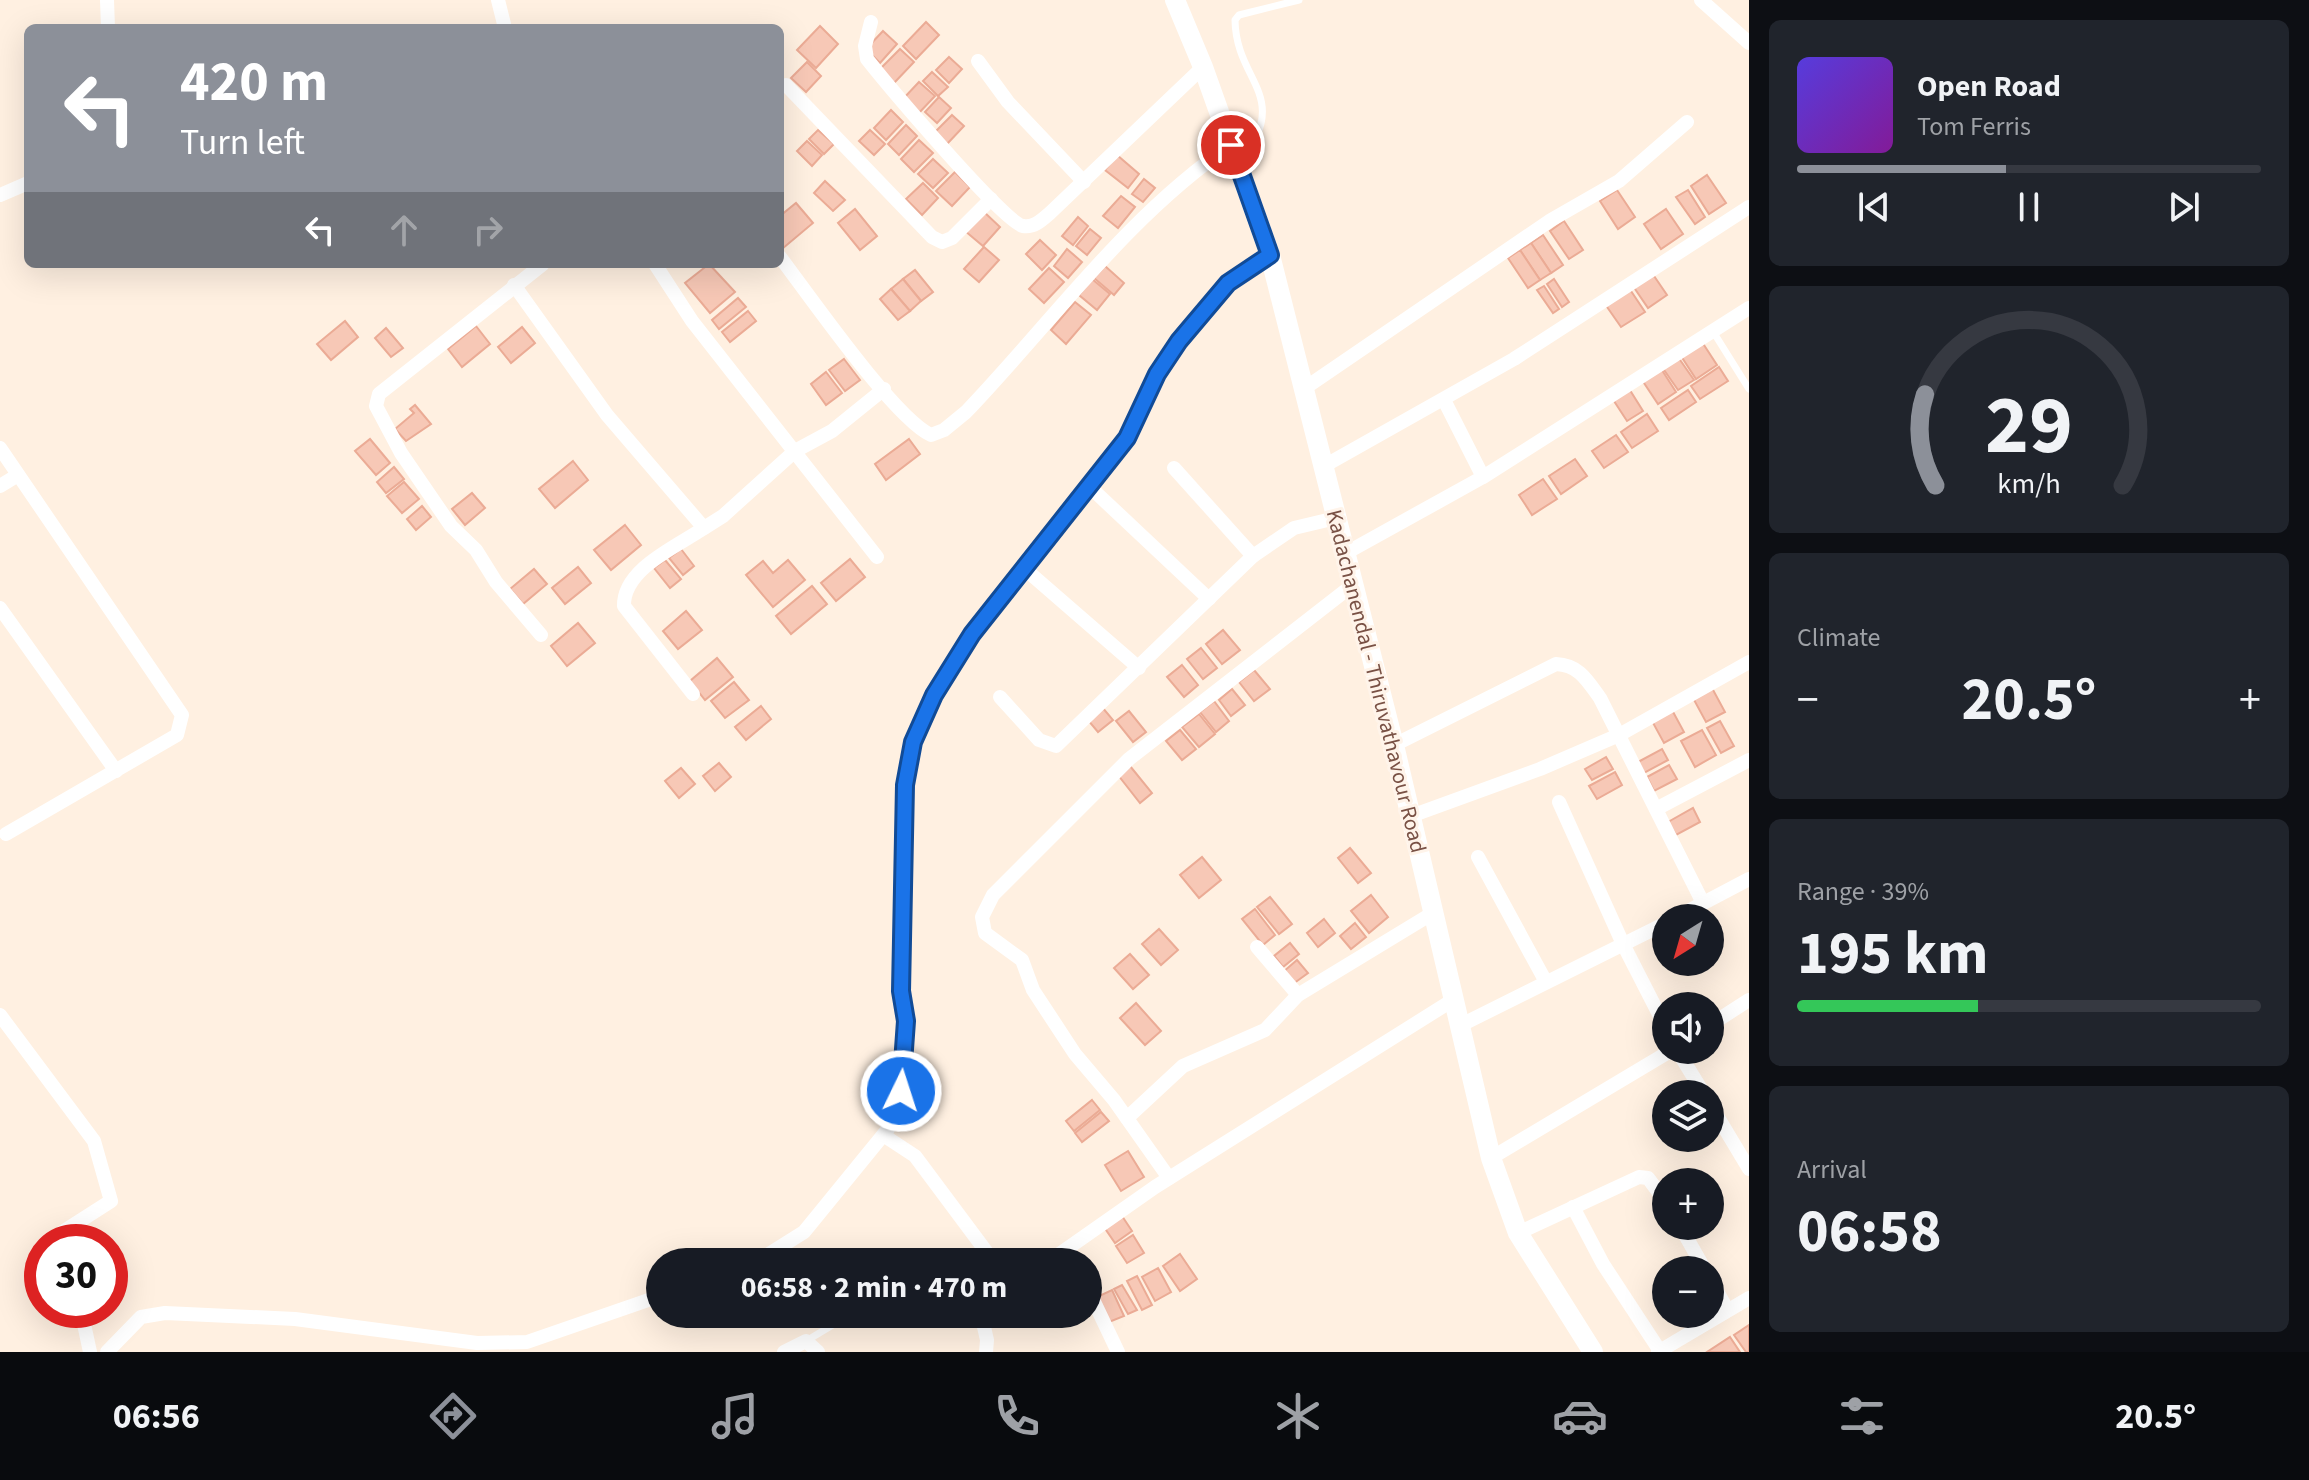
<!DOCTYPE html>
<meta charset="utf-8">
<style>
:root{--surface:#171b24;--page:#20242c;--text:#f1f3f6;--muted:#9ea1a6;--line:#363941;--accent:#8c9099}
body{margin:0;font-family:"Source Sans 3",sans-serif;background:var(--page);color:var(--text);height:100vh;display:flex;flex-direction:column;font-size:30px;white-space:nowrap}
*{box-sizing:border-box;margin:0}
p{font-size:26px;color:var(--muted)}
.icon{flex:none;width:44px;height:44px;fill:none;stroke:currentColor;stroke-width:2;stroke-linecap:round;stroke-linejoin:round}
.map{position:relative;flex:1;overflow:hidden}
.sheet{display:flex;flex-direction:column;gap:20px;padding:20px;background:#0d0f14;width:560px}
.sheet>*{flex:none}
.top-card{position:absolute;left:24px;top:24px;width:760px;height:244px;border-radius:12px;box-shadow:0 8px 32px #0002;background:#8c9099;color:#fff;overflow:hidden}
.needle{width:52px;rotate:217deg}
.tools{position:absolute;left:1652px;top:904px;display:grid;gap:16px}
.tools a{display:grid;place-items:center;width:72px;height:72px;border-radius:50%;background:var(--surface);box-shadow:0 8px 32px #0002;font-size:40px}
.speed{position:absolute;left:24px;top:1224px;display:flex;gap:16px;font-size:40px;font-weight:700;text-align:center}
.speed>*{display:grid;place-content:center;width:104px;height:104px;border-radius:50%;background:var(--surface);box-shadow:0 8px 32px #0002;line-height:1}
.speed .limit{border:12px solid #d22;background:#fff;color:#111}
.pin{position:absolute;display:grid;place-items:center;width:68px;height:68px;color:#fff;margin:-34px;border:4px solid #fff;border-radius:50%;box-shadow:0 2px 8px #0007}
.me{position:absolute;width:88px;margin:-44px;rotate:4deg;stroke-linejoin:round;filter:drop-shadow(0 0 6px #0008)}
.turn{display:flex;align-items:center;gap:28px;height:168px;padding:0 24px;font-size:36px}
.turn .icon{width:104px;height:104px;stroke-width:2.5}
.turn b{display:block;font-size:56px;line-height:68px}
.lanes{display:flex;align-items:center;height:76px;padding:0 24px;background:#0003;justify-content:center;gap:40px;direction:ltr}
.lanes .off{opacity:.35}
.big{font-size:60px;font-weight:700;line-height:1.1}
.sheet .tile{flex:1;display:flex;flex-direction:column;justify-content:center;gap:12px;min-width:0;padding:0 28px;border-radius:12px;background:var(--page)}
.sheet .dial{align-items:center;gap:0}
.dial svg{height:208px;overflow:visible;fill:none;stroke:var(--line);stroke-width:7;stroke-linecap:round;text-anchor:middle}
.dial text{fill:var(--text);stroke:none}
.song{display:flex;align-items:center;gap:24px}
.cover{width:96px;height:96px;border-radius:12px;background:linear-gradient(135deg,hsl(250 70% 55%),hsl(290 70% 35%))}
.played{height:8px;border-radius:4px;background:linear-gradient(90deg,var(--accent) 45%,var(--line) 45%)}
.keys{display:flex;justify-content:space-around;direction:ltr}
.heat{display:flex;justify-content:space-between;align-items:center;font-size:44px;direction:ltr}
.charge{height:12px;border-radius:6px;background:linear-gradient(90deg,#34c759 39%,var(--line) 0)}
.trip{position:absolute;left:646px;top:1248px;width:456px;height:80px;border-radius:40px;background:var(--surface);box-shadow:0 8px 32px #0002;font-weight:700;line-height:80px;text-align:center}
.menu{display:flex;height:128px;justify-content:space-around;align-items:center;background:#090b0e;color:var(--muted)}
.menu .icon{width:56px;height:56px}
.menu .on{color:var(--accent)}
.menu b{font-size:36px;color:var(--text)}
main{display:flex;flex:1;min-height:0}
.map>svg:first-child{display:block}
</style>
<main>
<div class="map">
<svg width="1749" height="1352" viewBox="0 0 1749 1352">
<rect width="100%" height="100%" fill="#fff0e1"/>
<g fill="#f7c8b6" stroke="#ebab95" stroke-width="2">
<path d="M926,22L939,35L916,59L903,46Z"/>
<path d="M820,26L838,44L816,68L797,50Z"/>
<path d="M883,31L897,44L880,63L866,49Z"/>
<path d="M900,49L914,62L894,83L880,69Z"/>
<path d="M949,57L962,69L949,83L936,70Z"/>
<path d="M807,62L821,76L806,92L791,78Z"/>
<path d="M932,72L948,87L938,96L923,81Z"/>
<path d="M919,82L935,96L917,115L902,100Z"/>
<path d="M939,97L951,108L937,123L925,112Z"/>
<path d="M891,110L903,122L886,140L874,128Z"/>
<path d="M952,115L964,126L947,144L935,132Z"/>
<path d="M906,125L917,136L899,155L888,144Z"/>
<path d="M818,130L834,144L824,154L809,139Z"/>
<path d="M870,130L885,144L874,155L859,141Z"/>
<path d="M919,140L933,153L914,172L901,159Z"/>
<path d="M807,141L822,155L812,166L797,151Z"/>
<path d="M1117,155L1139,174L1128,188L1105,170Z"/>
<path d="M933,159L948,173L933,188L918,174Z"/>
<path d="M955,172L970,187L952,206L936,191Z"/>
<path d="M1707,175L1726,203L1709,214L1691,186Z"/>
<path d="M1144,179L1155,188L1143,202L1132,194Z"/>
<path d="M825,181L845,200L833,211L814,193Z"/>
<path d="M923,183L938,198L922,215L906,199Z"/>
<path d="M1617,190L1635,217L1618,229L1600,201Z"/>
<path d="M1688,190L1705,217L1695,224L1676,197Z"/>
<path d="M1121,196L1135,207L1118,228L1103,216Z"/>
<path d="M796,203L813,223L782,249L780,216Z"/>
<path d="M855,209L877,236L860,250L838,223Z"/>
<path d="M1666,209L1683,234L1661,249L1644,224Z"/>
<path d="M983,211L1000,227L983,246L965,231Z"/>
<path d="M1078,217L1088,226L1073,245L1062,236Z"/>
<path d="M1564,221L1583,250L1569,259L1550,231Z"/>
<path d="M1090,229L1101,238L1087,255L1076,246Z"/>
<path d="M1543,235L1563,265L1551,273L1531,243Z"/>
<path d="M1040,240L1056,255L1042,270L1026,254Z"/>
<path d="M1531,243L1551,273L1540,280L1520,250Z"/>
<path d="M984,247L999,260L979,282L964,269Z"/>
<path d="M1067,249L1082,262L1068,278L1054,266Z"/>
<path d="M1520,250L1540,280L1528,288L1508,258Z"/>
<path d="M709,264L735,292L710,313L685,283Z"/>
<path d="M1105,266L1124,283L1114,295L1094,278Z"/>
<path d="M1049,268L1064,282L1044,303L1029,289Z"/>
<path d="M915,270L933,292L921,301L903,279Z"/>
<path d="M1652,273L1667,295L1648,308L1633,286Z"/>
<path d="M903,279L921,301L910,311L891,289Z"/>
<path d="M1092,279L1110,294L1097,310L1079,295Z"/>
<path d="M1554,279L1569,302L1562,307L1547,284Z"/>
<path d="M1544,286L1559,309L1553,313L1537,290Z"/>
<path d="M1629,288L1645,312L1621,327L1605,304Z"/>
<path d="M891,289L910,311L898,320L880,299Z"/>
<path d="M738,298L746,307L719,329L712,320Z"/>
<path d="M1075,302L1091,315L1066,344L1051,330Z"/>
<path d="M748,311L756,321L730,342L722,332Z"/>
<path d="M345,321L358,337L331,360L317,344Z"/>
<path d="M476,326L490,344L462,367L448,349Z"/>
<path d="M522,327L535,343L511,363L498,347Z"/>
<path d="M386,328L403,348L391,357L375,338Z"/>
<path d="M1702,342L1717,365L1696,379L1681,356Z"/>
<path d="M1678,357L1694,380L1678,390L1662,367Z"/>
<path d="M844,359L860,380L845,391L829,370Z"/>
<path d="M1660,367L1676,392L1658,404L1642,380Z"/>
<path d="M1719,367L1728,381L1700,399L1691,386Z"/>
<path d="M826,372L842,393L826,405L811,384Z"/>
<path d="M1628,387L1643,411L1627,421L1612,398Z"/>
<path d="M1688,390L1696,402L1669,420L1661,408Z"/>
<path d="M415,405L431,424L406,441L395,429L414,413L410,409Z"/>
<path d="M1647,414L1658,431L1632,448L1621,432Z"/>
<path d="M1616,435L1628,452L1604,468L1592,451Z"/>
<path d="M370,439L390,463L376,475L355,451Z"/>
<path d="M909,439L920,454L886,480L875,464Z"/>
<path d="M1575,459L1587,476L1561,494L1549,476Z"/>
<path d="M573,461L588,480L555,508L539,489Z"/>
<path d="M394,467L404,479L386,493L377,482Z"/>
<path d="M1543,479L1557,499L1532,515L1519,495Z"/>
<path d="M404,482L419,499L402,513L387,496Z"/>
<path d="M472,493L485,508L465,525L452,509Z"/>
<path d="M422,506L431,517L416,530L407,519Z"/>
<path d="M625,525L641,545L611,570L594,550Z"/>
<path d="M681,549L694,566L683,575L669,558Z"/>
<path d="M850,559L865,577L836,601L821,583Z"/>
<path d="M665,560L681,579L670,588L654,568Z"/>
<path d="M788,560L805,580L773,607L746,575L763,561L773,573Z"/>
<path d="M578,567L591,583L565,604L552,588Z"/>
<path d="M534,569L547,584L523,604L510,589Z"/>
<path d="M812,586L827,604L791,634L776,616Z"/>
<path d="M686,611L702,630L678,649L663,631Z"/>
<path d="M578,623L595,643L567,666L551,646Z"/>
<path d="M1223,630L1240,650L1222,664L1206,644Z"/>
<path d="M1201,648L1217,668L1203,679L1187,659Z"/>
<path d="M717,658L733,677L705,700L690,681Z"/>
<path d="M1182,665L1198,685L1184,697L1167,677Z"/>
<path d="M1254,670L1270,689L1254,701L1239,682Z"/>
<path d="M734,682L749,700L725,718L711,701Z"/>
<path d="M1712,688L1725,712L1706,722L1693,698Z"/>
<path d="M1232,689L1245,705L1231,716L1219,700Z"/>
<path d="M1214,701L1229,721L1216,732L1200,712Z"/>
<path d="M761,706L771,719L746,740L735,727Z"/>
<path d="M1102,707L1113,720L1098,732L1087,719Z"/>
<path d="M1672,710L1684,732L1664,743L1652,721Z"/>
<path d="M1129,711L1146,732L1133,742L1116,721Z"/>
<path d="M1199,714L1215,734L1199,747L1182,727Z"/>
<path d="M1720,721L1734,746L1721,753L1707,728Z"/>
<path d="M1180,730L1196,749L1182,760L1166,741Z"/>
<path d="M1702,730L1716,755L1695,767L1681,741Z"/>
<path d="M1662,749L1668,760L1644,773L1638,762Z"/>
<path d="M1606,757L1613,769L1592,780L1585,769Z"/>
<path d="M719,763L731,777L715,791L703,776Z"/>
<path d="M1669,765L1677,779L1654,791L1647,777Z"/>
<path d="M1130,766L1152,793L1140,803L1118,775Z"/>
<path d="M681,768L695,784L679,798L665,781Z"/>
<path d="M1615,772L1622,785L1597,799L1589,786Z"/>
<path d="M1693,808L1700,822L1676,835L1668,822Z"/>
<path d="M1350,848L1371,873L1358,883L1338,858Z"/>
<path d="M1202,857L1221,880L1199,898L1180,875Z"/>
<path d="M1371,895L1388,917L1369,933L1351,911Z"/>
<path d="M1270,897L1292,924L1279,934L1257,907Z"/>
<path d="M1255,909L1275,935L1263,945L1242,919Z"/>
<path d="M1324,919L1335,933L1318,947L1307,933Z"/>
<path d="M1355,923L1366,937L1351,949L1340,936Z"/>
<path d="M1159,929L1178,950L1161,965L1142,944Z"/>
<path d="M1290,943L1299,954L1283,967L1274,956Z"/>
<path d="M1130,954L1149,975L1133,989L1114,968Z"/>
<path d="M1297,960L1308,973L1293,984L1283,972Z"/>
<path d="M1136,1003L1161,1031L1145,1045L1120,1018Z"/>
<path d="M1092,1100L1100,1110L1074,1131L1066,1121Z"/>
<path d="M1101,1112L1109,1121L1082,1142L1075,1133Z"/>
<path d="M1128,1151L1144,1177L1121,1191L1105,1165Z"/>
<path d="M1122,1216L1132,1231L1115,1243L1104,1227Z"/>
<path d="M1133,1235L1144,1253L1127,1263L1116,1246Z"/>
<path d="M1180,1254L1197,1279L1180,1291L1163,1266Z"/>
<path d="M1158,1268L1171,1292L1155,1301L1142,1277Z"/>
<path d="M1137,1276L1152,1305L1142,1310L1127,1281Z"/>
<path d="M1122,1285L1137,1310L1128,1314L1114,1289Z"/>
<path d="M1112,1290L1124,1316L1109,1322L1097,1297Z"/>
<path d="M1749,1325V1352H1746L1734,1335Z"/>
<path d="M1730,1337L1740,1352H1707Z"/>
</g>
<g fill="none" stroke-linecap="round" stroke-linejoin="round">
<g stroke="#fff" stroke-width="7">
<path d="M1241,162C1292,94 1236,83 1235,20L1239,15L1299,0"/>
<path d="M1714,333L1749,389"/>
<path d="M901,1314L915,1323L938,1314"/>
<path d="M806,1341L851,1314"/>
</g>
<g stroke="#fff" stroke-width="14">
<path d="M107,0L108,28"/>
<path d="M498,0L505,28"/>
<path d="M1701,0L1749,43"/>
<path d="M871,22L865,46L867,59C886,83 1004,223 1023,226C1034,228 1042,220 1050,213L1203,67"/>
<path d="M978,61L1008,102L1084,182"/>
<path d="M786,85L932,237L942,242L952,238L991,199"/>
<path d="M0,195L28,183"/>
<path d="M780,257C809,295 894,418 931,435L944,430L966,412C1052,322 1127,216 1231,145"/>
<path d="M655,264L692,321L877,557"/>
<path d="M514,285L607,415L704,528L723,516L795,451L832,431L884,389"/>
<path d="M1305,388L1551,220L1619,181L1687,122"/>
<path d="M1444,400L1483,477L1749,308"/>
<path d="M0,448L182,715L177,735L6,834"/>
<path d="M1324,466L1514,359L1749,207"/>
<path d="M1174,468L1253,556"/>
<path d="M0,486L18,475"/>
<path d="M1091,488L1209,599"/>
<path d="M1346,553L1483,477"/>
<path d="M1025,569L1139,668"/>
<path d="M0,608L116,771"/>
<path d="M541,635L496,582L476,550L451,526L401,453L376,406L379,394L543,264"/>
<path d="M693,694L624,606C623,569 676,547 704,528"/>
<path d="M1000,697L1039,740L1056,746L1253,556L1294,528L1336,518"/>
<path d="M1394,745L1556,664C1579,665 1587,680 1600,698L1703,903"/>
<path d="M1559,802L1623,944L1666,1028"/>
<path d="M1656,809L1749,760"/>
<path d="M1411,816L1540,769L1619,735L1749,662"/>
<path d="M1478,857L1546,982"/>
<path d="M1675,918L1749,879"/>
<path d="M1257,947L1298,995"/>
<path d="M0,1015L94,1141L111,1201L61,1233L64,1242"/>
<path d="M1461,1025L1666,923"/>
<path d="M1710,1025L1749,1000"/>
<path d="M1677,1050L1704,1094"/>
<path d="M1710,1104L1749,1169"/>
<path d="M1127,1118L1183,1066L1265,1030L1298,995L1433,913"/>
<path d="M883,1135L915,1156L994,1262"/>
<path d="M1491,1158L1672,1050"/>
<path d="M1169,1178L1114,1100L1075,1054L1033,990L1022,960L985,933L982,917L993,895L1129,759L1354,584"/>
<path d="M1573,1207L1603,1264L1660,1351"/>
<path d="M1680,1226L1705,1270"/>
<path d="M1518,1233L1639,1177L1648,1178L1666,1202"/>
<path d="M748,1262L769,1254L804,1232L888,1129C908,1088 908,1035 901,991L905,785L913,742L934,695L972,634L1127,438L1157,374L1179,341L1228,283L1270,255"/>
<path d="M1048,1262L1155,1187L1453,1000"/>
<path d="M1710,1279L1727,1309"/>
<path d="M1088,1289L1118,1352"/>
<path d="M81,1310L90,1352"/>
<path d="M981,1314L987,1340L986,1352"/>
<path d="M107,1352L141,1317L165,1313L295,1319L477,1343L527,1342L660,1296"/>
<path d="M784,1352L806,1341L818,1352"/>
<path d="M1658,1352L1749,1298"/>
</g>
<path stroke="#fff" stroke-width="20" d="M1175,0L1203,67L1270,255L1394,745L1491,1158L1518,1233L1593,1352"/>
</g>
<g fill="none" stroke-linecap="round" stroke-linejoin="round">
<defs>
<path id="route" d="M901,1091L906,1021L901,991L905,785L913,742L934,695L972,634L1127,438L1157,374L1179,341L1228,283L1270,255L1231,145"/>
</defs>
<use href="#route" stroke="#114b97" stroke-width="20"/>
<use href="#route" stroke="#1a73e8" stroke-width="14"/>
</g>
<g text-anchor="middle" stroke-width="6" stroke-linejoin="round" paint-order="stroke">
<g font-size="22" fill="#795145" stroke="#fff4ea">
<text transform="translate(1377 681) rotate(76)" y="8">Kadachanendal - Thiruvathavour Road</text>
</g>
</g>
</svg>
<div class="tools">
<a><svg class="needle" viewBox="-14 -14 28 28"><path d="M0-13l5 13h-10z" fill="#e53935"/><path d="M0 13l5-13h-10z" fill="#9ea1a6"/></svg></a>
<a><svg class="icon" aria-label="sound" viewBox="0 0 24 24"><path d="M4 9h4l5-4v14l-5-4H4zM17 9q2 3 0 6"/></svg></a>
<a><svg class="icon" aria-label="layers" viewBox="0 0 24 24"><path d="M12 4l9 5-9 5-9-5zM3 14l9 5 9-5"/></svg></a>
<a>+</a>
<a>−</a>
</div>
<div class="speed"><div class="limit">30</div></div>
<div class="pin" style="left:1231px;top:145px;background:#d93025"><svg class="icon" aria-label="arrive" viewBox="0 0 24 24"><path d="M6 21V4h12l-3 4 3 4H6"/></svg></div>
<svg class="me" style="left:901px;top:1091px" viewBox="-20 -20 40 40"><circle r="17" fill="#1a73e8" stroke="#fff" stroke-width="3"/><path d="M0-11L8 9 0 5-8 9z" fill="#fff"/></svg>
<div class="trip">06:58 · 2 min · 470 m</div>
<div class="top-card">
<div class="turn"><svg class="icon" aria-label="left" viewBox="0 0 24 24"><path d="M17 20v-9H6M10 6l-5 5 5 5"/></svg><div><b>420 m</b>Turn left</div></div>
<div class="lanes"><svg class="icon" aria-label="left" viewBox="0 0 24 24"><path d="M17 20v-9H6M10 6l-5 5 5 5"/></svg><svg class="icon off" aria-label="ahead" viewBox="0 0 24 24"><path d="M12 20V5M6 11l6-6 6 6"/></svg><svg class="icon off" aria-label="right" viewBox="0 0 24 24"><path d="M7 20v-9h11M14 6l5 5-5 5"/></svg></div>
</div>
</div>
<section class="sheet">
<div class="tile">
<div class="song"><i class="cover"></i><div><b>Open Road</b><p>Tom Ferris</p></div></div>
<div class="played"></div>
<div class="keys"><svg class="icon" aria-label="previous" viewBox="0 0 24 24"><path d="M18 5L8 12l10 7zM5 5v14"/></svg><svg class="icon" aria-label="pause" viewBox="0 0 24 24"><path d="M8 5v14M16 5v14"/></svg><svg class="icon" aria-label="next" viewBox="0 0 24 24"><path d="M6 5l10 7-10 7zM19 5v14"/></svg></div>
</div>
<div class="tile dial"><svg viewBox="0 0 100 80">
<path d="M14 69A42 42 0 1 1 86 69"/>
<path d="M14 69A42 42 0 0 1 10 34" stroke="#8c9099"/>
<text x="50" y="56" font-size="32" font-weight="700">29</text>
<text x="50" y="72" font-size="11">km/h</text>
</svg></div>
<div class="tile"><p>Climate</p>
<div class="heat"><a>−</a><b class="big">20.5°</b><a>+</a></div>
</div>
<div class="tile"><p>Range · 39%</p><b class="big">195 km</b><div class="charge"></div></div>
<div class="tile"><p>Arrival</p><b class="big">06:58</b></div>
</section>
</main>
<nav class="menu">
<b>06:56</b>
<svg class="icon on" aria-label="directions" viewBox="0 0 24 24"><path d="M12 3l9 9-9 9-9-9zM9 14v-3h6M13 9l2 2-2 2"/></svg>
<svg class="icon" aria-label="music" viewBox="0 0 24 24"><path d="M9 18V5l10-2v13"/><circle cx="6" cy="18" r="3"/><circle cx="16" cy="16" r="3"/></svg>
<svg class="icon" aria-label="phone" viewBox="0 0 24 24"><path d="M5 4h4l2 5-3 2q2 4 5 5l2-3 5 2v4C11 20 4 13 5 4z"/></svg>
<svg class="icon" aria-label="climate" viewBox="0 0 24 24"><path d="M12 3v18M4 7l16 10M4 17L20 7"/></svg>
<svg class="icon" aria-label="car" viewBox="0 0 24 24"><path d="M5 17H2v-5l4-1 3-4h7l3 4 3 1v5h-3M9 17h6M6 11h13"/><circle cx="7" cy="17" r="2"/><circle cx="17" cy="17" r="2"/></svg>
<svg class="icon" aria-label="filters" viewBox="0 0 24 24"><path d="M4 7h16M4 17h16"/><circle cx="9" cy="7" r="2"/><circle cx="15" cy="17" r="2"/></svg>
<b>20.5°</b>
</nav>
